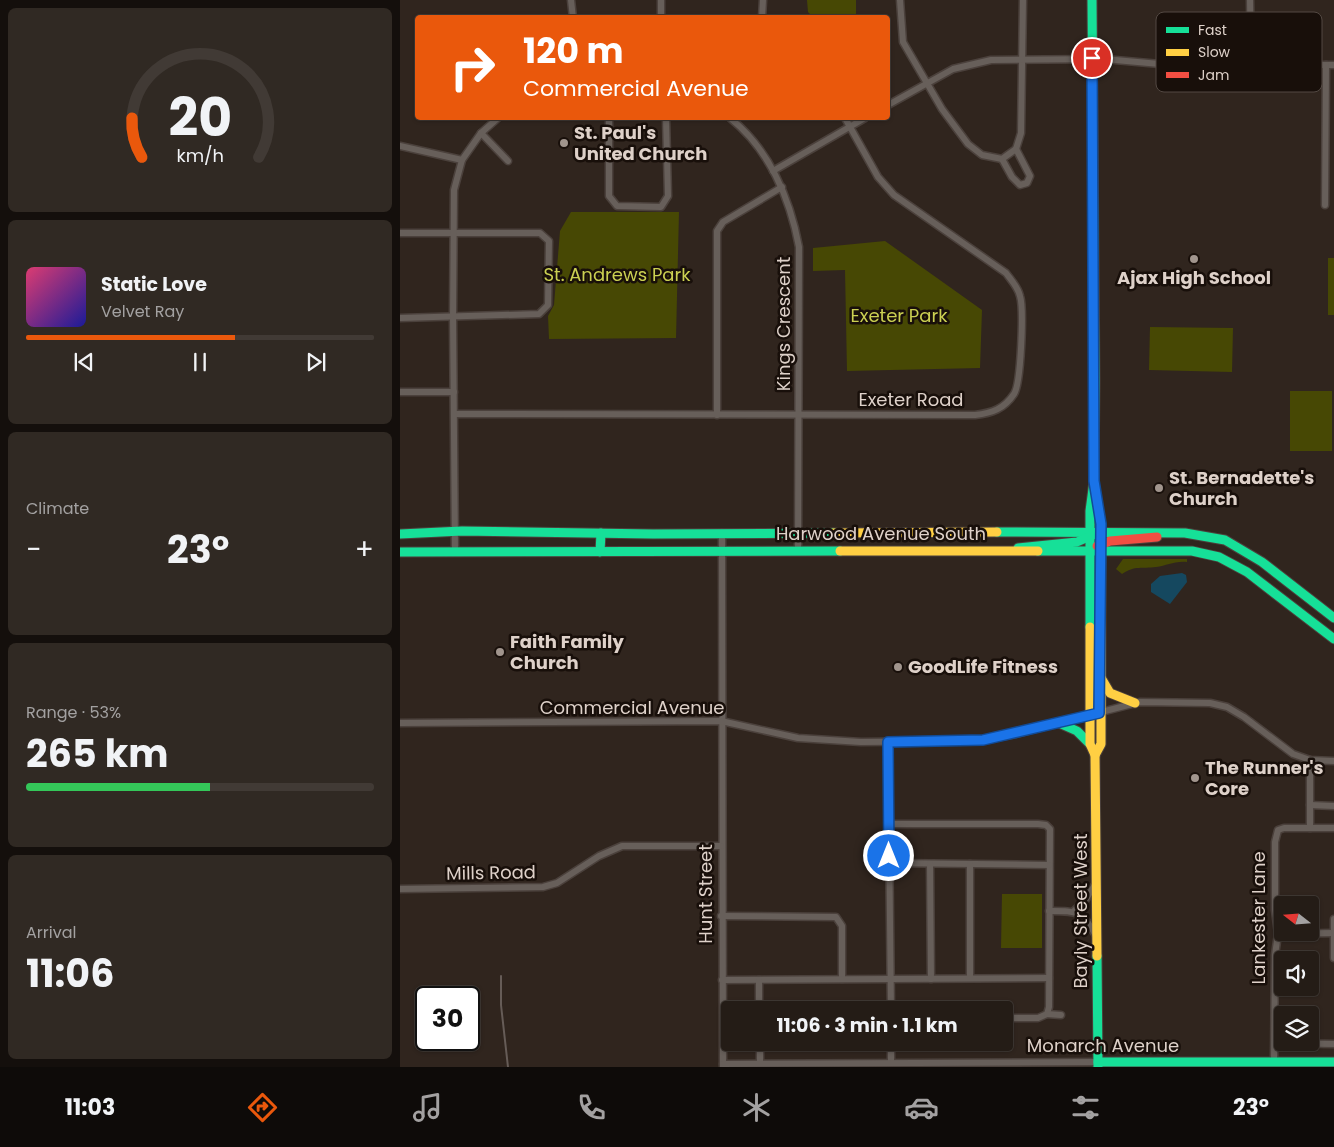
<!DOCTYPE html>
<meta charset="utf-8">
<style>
:root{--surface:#241c16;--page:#302923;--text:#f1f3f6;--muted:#a3a1a1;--line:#413a35;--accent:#ea580c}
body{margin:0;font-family:Poppins,sans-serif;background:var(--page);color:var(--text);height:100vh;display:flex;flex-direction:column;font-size:19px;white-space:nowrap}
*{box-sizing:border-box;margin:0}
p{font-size:16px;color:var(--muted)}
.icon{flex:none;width:28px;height:28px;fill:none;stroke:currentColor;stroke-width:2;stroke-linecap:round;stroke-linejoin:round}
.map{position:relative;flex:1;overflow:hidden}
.sheet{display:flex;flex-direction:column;gap:8px;padding:8px;background:#140f0c;width:400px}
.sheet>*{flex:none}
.top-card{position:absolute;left:15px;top:15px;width:475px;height:105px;border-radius:5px;box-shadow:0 1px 4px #0004,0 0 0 1px var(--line);background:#ea580c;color:#fff;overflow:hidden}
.needle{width:32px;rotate:287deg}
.controls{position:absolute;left:874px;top:896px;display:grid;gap:10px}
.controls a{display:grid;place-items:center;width:45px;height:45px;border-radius:5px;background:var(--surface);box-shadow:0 1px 4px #0004,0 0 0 1px var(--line);font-size:25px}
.speed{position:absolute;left:15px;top:986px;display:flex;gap:10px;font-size:25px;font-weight:700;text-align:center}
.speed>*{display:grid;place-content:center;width:65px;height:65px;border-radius:50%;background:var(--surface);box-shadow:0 1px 4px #0004,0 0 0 1px var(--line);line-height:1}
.speed .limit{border:2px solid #111;border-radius:8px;background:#fff;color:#111}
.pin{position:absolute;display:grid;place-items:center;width:42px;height:42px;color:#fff;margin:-21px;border:2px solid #fff;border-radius:50%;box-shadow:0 1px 5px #0007}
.me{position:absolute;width:55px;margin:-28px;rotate:0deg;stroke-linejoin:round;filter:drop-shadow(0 0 4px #0008)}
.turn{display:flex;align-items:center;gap:18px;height:105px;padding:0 25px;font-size:22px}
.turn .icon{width:65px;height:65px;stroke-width:2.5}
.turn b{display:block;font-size:35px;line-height:42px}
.big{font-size:38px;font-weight:700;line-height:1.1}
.sheet .widget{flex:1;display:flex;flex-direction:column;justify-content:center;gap:8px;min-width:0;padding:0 18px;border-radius:8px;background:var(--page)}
.sheet .dial{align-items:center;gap:0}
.dial svg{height:130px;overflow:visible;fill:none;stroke:var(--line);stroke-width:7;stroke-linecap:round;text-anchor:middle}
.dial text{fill:var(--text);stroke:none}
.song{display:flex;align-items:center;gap:15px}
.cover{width:60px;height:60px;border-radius:8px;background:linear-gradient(135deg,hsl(340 70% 55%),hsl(240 70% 35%))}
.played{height:5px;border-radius:2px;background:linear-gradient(90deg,var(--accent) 60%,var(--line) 60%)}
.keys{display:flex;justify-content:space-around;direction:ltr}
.heat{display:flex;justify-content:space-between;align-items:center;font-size:28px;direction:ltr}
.charge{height:8px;border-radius:4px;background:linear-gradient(90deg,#34c759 53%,var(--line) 0)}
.trip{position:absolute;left:321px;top:1001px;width:292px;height:50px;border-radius:5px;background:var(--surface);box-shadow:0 1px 4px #0004,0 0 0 1px var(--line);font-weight:700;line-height:50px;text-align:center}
.dock{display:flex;height:80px;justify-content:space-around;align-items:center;background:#0e0b09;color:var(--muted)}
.dock .icon{width:35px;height:35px}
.dock .on{color:var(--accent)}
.dock b{font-size:22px;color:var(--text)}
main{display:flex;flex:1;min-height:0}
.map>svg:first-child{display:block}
</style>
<main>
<section class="sheet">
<div class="widget dial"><svg viewBox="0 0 100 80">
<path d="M14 69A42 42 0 1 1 86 69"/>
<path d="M14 69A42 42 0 0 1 8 45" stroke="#ea580c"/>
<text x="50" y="56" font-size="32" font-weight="700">20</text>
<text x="50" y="72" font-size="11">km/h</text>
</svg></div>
<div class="widget">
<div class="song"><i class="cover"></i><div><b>Static Love</b><p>Velvet Ray</p></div></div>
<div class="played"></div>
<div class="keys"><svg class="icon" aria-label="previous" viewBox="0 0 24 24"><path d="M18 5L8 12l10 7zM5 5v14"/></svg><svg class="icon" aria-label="pause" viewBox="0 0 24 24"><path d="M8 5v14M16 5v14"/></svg><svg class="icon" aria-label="next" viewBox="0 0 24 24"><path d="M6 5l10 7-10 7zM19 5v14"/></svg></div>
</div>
<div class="widget"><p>Climate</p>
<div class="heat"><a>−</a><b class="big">23°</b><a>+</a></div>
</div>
<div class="widget"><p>Range · 53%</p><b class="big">265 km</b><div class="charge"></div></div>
<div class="widget"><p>Arrival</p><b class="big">11:06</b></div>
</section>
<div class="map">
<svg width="934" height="1067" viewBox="0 0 934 1067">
<rect width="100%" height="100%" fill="#30251e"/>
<g fill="#474804">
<path d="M407,0H456V17H413L408,12Z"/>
<path d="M171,212H279L276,338L149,339L148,316L154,305L160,231Z"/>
<path d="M485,241L582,310L580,368L447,371L445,270L413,271V248Z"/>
<rect x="928" y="258" width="6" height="57"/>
<path d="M750,327L833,328L832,372L749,370Z"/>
<rect x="890" y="391" width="42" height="60"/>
<path d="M723,559H787V562C773,561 767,566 756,567C742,569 735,565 722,574L716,569Z"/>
<path d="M602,894H642V948H601Z"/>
</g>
<path fill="#15485f" d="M782,573L786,575L787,582L770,604L751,592V584L760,576Z"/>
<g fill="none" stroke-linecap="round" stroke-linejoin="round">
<defs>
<g id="street">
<path d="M171,0L173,18"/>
<path d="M261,0V18"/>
<path d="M500,0L503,42L542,109L568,144L582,155L602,159L616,149L621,133L623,0"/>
<path d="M850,0L851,64"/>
<path d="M362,18L363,0"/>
<path d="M488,105L553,69L591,60L704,59L771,65H934"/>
<path d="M209,118V196L217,206L261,207L268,196L266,118"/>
<path d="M330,118C369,149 390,198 399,247L398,551"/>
<path d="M81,133L108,161"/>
<path d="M0,146L62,160"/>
<path d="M602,159L612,177L620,185L627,183L630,176L616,149"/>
<path d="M373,171L465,118"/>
<path d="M925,205L926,65"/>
<path d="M0,233H140L149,241L148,305L139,314L0,318"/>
<path d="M0,392H54"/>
<path d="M55,414L575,415C592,413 604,409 614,394C621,384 624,309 620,296C618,287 611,280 606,273L494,195L478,177L445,118"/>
<path d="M317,415V231L323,222L382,187"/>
<path d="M322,533L323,1067"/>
<path d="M55,551L53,317L54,190L62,160L81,133L98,118"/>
<path d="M0,723L321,721L398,738L461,742L560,741L583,740L616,734L740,702L810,703L827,707L844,717L893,754L910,760L934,761"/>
<path d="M488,741L491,1010"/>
<path d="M910,805L934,806"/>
<path d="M489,824H638L646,825L650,829L649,1007L647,1014L638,1018H605"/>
<path d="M910,828V760"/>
<path d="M489,863L649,865"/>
<path d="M530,864L531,979"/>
<path d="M0,889L143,887L157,883L199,856L222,846H321"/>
<path d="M649,911C676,911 683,910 696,936"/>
<path d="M674,911L686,899L696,883"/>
<path d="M321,916L436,917L442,926V979"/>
<path d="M934,919V958"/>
<path d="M878,934L933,933"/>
<path d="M570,978V864"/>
<path d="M322,980L649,978"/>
<path d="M359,980V1010"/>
<path d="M647,1014L661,1015"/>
<path d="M360,1042V1063"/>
<path d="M491,1042V1063"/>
<path d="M875,1043L934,1044"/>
<path d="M874,1062L875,955L878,934L875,910V842L878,830L884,828H934"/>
<path d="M323,1064L698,1062"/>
</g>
<g id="fast">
<path d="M597,532L785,533L825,540L862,562L934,618"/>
<path d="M0,534L62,531L253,534L433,533"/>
<path d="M618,548L677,542L693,535"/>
<path d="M638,551H792L819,557L847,572L934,639"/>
<path d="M0,552L440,551"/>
<path d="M200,552L201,533"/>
<path d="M690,627V511L694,481L695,382L692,0"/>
<path d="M659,723L677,731L690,744"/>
<path d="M697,956L698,1067"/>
<path d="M698,1062H934"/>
</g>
<g id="slow">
<path d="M695,487L701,531V744L695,755"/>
<path d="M433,533L597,532"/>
<path d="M440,551H638"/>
<path d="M690,627V744L695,755L697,956"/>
<path d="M700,676L710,693L735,703"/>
</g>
<path id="jam" d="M697,546L710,541L757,537"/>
</defs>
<use href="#street" stroke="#4b413c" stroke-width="9"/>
<use href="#fast" stroke="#4b413c" stroke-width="11"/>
<use href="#slow" stroke="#4b413c" stroke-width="11"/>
<use href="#jam" stroke="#4b413c" stroke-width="11"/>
<use href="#street" stroke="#675f5a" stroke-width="6"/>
<use href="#fast" stroke="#16e098" stroke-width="9"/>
<use href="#slow" stroke="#ffcf43" stroke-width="9"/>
<use href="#jam" stroke="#f24e42" stroke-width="9"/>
<path stroke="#665c57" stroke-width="2" d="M101,976V1005L108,1067"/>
</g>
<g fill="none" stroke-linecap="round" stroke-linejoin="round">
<defs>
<path id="route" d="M489,856L488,742L583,740L699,713L701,524L694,481L692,58"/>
</defs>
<use href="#route" stroke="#114b97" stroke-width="12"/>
<use href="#route" stroke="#1a73e8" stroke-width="9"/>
</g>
<g fill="#a1958d" stroke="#180f0a" stroke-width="2">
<circle cx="164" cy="143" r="5"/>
<circle cx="794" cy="259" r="5"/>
<circle cx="759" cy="488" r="5"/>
<circle cx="100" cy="652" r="5"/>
<circle cx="498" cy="667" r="5"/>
<circle cx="795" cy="778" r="5"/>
</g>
<g text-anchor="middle" stroke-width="5" stroke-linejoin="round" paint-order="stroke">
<g font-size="18" font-weight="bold" fill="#ded1c9" stroke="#180f0a" text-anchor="start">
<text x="174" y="139">St. Paul's<tspan x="174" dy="21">United Church</tspan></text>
<text x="794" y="284" text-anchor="middle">Ajax High School</text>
<text x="769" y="484">St. Bernadette's<tspan x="769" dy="21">Church</tspan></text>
<text x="110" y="648">Faith Family<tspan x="110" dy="21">Church</tspan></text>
<text x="508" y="673">GoodLife Fitness</text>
<text x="805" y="774">The Runner's<tspan x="805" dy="21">Core</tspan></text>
</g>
<g font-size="18" fill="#cbd052" stroke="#180f0a">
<text x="217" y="281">St. Andrews Park</text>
<text x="499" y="322">Exeter Park</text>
</g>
<g font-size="18" fill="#ded1c9" stroke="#180f0a">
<text transform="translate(384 324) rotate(-90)" y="6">Kings Crescent</text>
<text x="511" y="406">Exeter Road</text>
<text x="481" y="540">Harwood Avenue South</text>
<text x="232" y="714">Commercial Avenue</text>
<text transform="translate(91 873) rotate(-1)" y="6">Mills Road</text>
<text transform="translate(306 894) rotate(-90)" y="6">Hunt Street</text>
<text transform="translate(681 911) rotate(-90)" y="6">Bayly Street West</text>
<text transform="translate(859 918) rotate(-90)" y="6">Lankester Lane</text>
<text x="703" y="1052">Monarch Avenue</text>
</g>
</g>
<rect x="756" y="12" width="166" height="80" rx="8" fill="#180f0a" stroke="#534943" stroke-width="1"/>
<rect x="766" y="27" width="23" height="6" fill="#16e098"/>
<rect x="766" y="49" width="23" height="7" fill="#ffcf43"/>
<rect x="766" y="72" width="23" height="6" fill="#f24e42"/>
<g font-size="14" fill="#ded1c9">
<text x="798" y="35">Fast</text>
<text x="798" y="57">Slow</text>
<text x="798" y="80">Jam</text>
</g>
</svg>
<div class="controls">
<a><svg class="needle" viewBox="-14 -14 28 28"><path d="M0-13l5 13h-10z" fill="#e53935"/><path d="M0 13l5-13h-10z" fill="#a3a1a1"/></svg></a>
<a><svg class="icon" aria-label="sound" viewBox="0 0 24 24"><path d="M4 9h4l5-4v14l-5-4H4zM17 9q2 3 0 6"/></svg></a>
<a><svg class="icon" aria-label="layers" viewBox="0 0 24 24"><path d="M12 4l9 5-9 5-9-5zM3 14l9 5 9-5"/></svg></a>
</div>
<div class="speed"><div class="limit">30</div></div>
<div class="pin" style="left:692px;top:58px;background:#d93025"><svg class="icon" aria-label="arrive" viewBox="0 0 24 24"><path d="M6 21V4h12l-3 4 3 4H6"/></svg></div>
<svg class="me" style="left:489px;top:856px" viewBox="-20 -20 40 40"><circle r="17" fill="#1a73e8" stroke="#fff" stroke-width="3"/><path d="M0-11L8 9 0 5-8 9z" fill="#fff"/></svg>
<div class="trip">11:06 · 3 min · 1.1 km</div>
<div class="top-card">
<div class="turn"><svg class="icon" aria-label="right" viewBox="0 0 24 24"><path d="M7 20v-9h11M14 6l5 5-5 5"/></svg><div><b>120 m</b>Commercial Avenue</div></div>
</div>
</div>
</main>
<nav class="dock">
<b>11:03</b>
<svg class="icon on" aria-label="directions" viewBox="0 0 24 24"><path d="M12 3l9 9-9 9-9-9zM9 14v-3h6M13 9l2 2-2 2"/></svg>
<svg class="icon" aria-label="music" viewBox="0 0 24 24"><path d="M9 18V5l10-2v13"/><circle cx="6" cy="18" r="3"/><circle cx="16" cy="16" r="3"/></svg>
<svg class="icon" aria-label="phone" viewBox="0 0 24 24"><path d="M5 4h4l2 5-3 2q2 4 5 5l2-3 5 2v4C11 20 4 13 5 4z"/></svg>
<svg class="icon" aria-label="climate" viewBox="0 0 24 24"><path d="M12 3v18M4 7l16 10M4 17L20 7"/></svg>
<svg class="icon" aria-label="car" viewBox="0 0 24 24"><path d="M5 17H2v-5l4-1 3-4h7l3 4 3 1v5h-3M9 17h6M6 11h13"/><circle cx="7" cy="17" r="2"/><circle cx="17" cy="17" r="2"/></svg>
<svg class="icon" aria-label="filters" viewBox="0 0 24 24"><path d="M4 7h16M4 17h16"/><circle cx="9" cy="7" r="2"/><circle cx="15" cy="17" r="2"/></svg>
<b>23°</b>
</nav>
